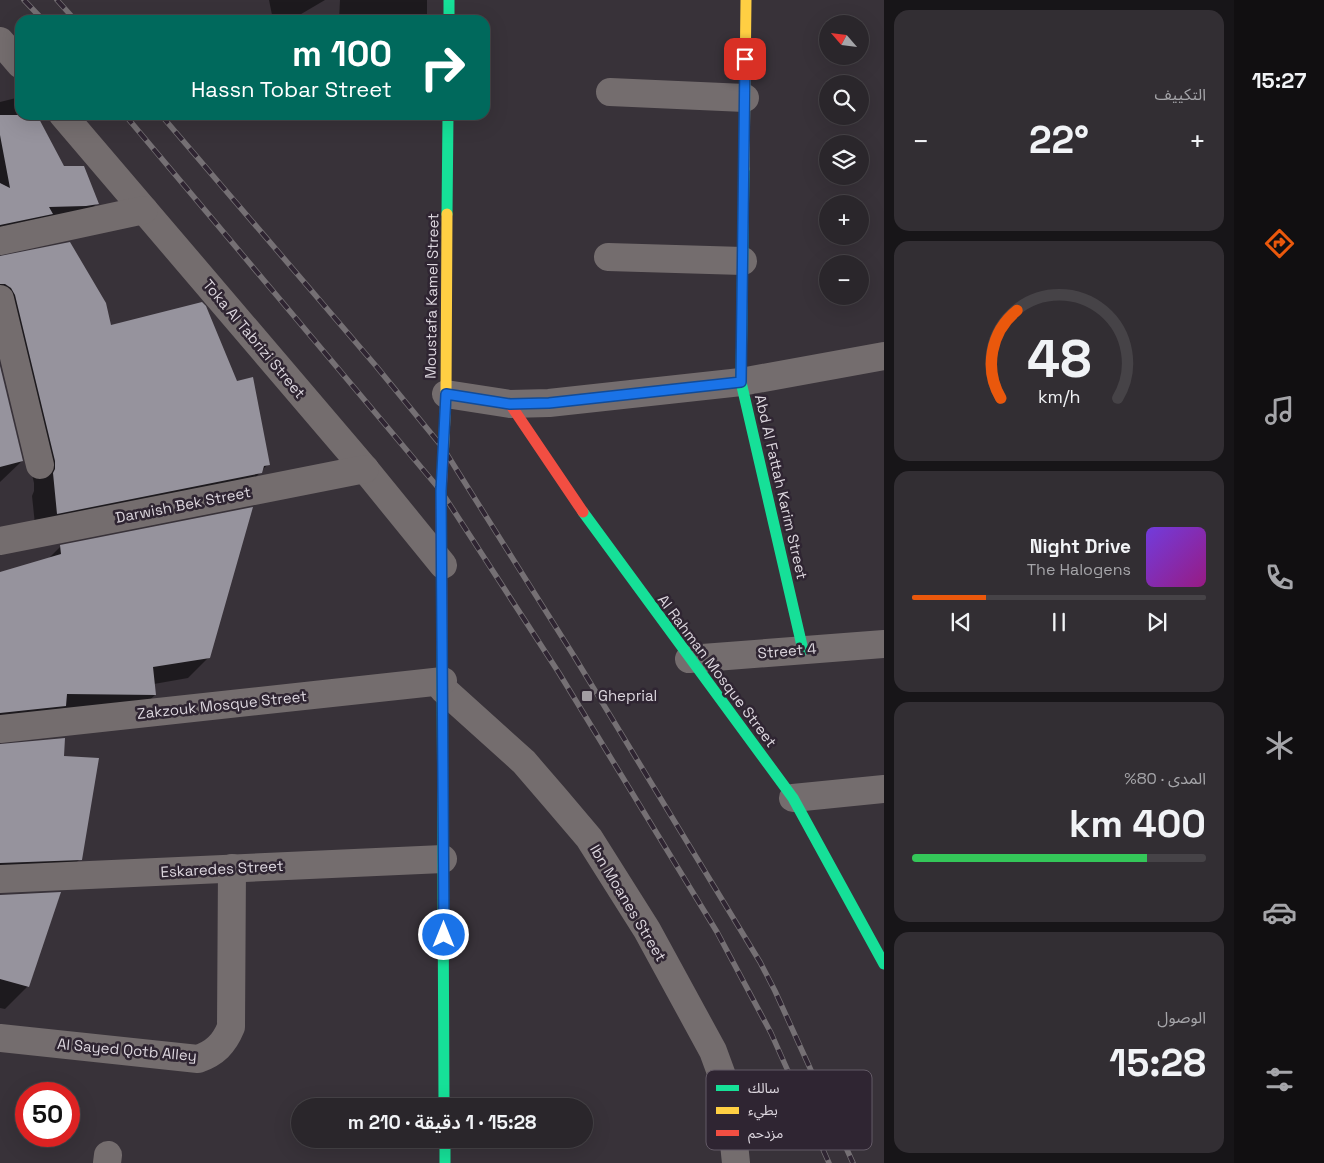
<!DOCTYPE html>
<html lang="ar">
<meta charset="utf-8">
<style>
:root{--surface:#2a262b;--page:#322e33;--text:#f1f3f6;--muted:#a5a5a9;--line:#464347;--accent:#ea580c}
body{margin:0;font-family:"Space Grotesk","Noto Sans Arabic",sans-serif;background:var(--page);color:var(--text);direction:rtl;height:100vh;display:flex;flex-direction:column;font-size:19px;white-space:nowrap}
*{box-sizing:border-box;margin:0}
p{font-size:16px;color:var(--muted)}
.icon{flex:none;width:28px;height:28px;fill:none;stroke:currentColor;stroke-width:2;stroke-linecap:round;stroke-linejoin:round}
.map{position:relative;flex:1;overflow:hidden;direction:ltr}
.panel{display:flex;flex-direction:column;gap:10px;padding:10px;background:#171518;width:350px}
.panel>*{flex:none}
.banner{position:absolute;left:15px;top:15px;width:475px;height:105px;border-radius:15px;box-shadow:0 5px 20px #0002,0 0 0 1px var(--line);direction:rtl;background:#00695c;color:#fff;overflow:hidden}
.needle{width:32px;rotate:298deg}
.buttons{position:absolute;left:819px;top:15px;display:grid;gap:10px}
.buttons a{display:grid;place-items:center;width:50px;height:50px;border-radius:50%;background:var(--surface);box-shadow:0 5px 20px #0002,0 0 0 1px var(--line);font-size:25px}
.speed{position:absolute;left:15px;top:1082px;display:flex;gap:10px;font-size:25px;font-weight:700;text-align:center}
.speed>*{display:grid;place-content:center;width:65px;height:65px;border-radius:50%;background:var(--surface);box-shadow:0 5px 20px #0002,0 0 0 1px var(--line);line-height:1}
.speed .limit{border:8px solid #d22;background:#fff;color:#111}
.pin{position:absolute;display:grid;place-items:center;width:42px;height:42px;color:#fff;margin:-21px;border-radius:10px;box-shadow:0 2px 8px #0006}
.me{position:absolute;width:55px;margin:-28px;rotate:0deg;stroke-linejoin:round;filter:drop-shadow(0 0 4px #0008)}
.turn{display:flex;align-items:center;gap:18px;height:105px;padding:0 15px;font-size:22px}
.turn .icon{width:65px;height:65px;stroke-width:2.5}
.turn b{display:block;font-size:35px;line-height:42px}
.big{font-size:38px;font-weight:600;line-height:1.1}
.panel .widget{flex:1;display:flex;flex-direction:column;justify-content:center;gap:8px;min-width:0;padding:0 18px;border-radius:15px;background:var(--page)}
.panel .dial{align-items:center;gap:0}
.dial svg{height:130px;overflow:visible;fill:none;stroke:var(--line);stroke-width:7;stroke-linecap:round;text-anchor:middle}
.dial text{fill:var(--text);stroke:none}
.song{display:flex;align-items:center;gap:15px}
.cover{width:60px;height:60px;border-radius:8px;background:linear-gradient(135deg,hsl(260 70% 55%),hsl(310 70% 35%))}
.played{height:5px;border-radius:2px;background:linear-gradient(90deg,var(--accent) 25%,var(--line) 25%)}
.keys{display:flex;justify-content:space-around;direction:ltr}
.heat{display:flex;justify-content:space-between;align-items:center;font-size:28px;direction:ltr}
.charge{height:8px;border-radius:4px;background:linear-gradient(90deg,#34c759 80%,var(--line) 0)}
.trip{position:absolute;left:291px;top:1098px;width:302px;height:50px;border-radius:25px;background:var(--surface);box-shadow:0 5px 20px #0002,0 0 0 1px var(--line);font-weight:600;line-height:50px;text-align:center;direction:rtl}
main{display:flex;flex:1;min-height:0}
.tabs{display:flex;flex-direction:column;width:90px;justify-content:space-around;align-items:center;background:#110f11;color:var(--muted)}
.tabs .icon{width:35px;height:35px}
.tabs .selected{color:var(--accent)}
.tabs b{font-size:22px;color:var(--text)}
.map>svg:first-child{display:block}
</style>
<main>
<nav class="tabs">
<b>15:27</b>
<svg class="icon selected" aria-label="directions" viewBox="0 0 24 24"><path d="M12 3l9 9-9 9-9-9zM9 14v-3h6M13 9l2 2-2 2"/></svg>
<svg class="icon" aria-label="music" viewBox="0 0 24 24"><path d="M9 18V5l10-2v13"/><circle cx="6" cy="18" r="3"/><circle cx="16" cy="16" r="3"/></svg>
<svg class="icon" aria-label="phone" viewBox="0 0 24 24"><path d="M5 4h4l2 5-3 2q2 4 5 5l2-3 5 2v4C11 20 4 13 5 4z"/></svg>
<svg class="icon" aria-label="climate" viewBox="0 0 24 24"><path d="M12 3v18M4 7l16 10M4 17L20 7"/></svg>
<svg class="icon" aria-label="car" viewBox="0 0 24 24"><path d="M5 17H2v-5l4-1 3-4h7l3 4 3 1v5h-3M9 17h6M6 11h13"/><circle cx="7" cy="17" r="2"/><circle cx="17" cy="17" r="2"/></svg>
<svg class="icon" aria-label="filters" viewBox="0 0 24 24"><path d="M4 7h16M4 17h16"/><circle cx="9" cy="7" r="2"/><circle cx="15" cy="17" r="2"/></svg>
</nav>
<section class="panel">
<div class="widget"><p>التكييف</p>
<div class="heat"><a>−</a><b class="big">22°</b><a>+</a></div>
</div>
<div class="widget dial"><svg viewBox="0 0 100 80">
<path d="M14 69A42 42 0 1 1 86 69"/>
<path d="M14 69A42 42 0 0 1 24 15" stroke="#ea580c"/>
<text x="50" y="56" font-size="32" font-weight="700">48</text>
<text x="50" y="72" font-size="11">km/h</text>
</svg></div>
<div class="widget">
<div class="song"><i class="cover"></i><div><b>Night Drive</b><p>The Halogens</p></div></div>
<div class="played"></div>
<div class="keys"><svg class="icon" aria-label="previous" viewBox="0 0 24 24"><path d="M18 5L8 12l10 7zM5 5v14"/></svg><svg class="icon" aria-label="pause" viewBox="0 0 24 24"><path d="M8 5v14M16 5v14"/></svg><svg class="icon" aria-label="next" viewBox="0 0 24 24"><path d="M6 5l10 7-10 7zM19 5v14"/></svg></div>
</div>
<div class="widget"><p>المدى · 80%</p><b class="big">400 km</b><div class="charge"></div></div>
<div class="widget"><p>الوصول</p><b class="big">15:28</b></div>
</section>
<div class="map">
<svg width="884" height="1163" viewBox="0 0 884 1163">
<rect width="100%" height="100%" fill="#383239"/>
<g fill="#0007">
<path d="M269,0H325L291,20H273Z"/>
<path d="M340,0H427V20H339Z"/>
<path d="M20,97V115H36L63,167L97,203L76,225L0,241V102Z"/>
<path d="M0,257L110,327L268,464L240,494L36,534L32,496L34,491V483L0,340Z"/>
<path d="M0,371L22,461L0,482Z"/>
<path d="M61,546L209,657L188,678L154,684L155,695L134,715L0,731V573L48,559Z"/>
<path d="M0,745L63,757L80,859L57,882L0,885Z"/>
<path d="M0,896L28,986L5,1009L0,1008Z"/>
</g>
<g fill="#96939d">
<path d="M0,115H37L64,166H84L99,204L86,206L49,207L53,214L0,225V183L10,188L0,135Z"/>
<path d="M70,242L106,303L111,325L202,302L206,306L237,381L253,377L270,465L264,466L262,473L57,514L53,473L55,469V461L15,295L11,288L5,284H0V256Z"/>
<path d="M0,366L23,461L0,467Z"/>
<path d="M253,507L210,658L153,667L156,695L67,694L66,706L0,713V572L61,554L60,545Z"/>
<path d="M65,738L64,756L99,758L82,860L0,863V744Z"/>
<path d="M61,892L29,987L0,979V895Z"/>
</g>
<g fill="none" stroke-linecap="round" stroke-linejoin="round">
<g stroke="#746d6e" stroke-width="28">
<path d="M0,41L20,64"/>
<path d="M610,92L745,98"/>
<path d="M63,115L365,469L443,565"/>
<path d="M0,241L144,210"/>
<path d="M608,257L743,261"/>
<path d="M0,299L40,465"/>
<path d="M446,394L510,404L549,403L741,382L884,356"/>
<path d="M0,541L365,469"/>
<path d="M689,659L884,644"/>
<path d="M443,689L524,762L555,798L589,838L647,930L713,1051L724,1081L732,1124L736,1163"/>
<path d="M0,729L443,681"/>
<path d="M793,798L884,789"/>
<path d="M0,879L443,859"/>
<path d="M0,1038L198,1059C215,1053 224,1044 231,1027L232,868"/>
<path d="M107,1163L108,1155"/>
</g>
<g stroke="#16e098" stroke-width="11">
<path d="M449,0V20"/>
<path d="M744,169L741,382L803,650"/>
<path d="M447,214L448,115"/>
<path d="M583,512L793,798L884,964"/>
<path d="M442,647L444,1106"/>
<path d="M445,1139V1163"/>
</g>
<g stroke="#ffcf43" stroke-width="11">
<path d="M744,169L746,0"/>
<path d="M443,460L446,394L447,214"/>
</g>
<g stroke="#f24e42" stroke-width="11">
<path d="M510,404L583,512"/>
<path d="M442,647L441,491L443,460"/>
</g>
<defs>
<g id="rail">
<path d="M24,0L43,20"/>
<path d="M57,0L75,20"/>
<path d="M125,115L441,491L559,673L717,932L771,1033L829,1163"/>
<path d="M161,115L376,366L443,448L574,656L760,962L775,991L853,1163"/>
</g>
</defs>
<use href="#rail" stroke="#757074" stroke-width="5.5"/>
<use href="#rail" stroke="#2f2532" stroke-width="4" stroke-dasharray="11" stroke-linecap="butt"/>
</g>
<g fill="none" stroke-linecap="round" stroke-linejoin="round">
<defs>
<path id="route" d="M444,935L441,491L446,394L510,404L549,403L741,382L745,59"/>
</defs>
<use href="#route" stroke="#114b97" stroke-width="12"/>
<use href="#route" stroke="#1a73e8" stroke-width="9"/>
</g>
<rect fill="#a39da4" stroke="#2f2532" stroke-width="2" x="581" y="690" width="12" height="12" rx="2.5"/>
<g text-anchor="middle" stroke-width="5" stroke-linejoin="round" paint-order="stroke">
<g font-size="15" fill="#dcd6de" stroke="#2f2532">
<text transform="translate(432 296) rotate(-89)" y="5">Moustafa Kamel Street</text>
<text transform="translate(254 339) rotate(50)" y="5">Toka Al Tabrizi Street</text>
<text transform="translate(781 487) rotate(77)" y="5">Abd Al Fattah Karim Street</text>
<text transform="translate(183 505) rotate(-11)" y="5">Darwish Bek Street</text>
<text transform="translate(787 651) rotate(-5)" y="5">Street 4</text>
<text transform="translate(717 671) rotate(53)" y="5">Al Rahman Mosque Street</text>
<text transform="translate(222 705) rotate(-6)" y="5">Zakzouk Mosque Street</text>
<text transform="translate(222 869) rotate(-3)" y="5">Eskaredes Street</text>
<text transform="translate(628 903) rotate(59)" y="5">Ibn Moanes Street</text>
<text transform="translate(127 1050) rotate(5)" y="5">Al Sayed Qotb Alley</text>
</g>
<g font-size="15" fill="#dcd6de" stroke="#2f2532" text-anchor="start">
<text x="598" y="701">Gheprial</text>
</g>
</g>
<rect x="706" y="1070" width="166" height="80" rx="8" fill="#2f2532" stroke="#635a66" stroke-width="1"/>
<rect x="716" y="1085" width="23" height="6" fill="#16e098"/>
<rect x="716" y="1107" width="23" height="7" fill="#ffcf43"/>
<rect x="716" y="1130" width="23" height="6" fill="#f24e42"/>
<g font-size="14" fill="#dcd6de">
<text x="748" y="1093">سالك</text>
<text x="748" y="1115">بطيء</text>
<text x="748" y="1138">مزدحم</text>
</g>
</svg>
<div class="buttons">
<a><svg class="needle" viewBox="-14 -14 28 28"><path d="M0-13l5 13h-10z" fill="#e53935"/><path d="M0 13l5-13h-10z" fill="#a5a5a9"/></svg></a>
<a><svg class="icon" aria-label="search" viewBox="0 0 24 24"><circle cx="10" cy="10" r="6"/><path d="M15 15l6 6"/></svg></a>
<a><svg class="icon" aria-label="layers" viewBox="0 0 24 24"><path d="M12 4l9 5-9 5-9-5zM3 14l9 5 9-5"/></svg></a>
<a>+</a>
<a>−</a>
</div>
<div class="speed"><div class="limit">50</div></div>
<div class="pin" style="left:745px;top:59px;background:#d93025"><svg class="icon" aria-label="arrive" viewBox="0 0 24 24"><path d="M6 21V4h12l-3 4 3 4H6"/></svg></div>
<svg class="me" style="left:444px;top:935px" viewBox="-20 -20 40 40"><circle r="17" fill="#1a73e8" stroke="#fff" stroke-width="3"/><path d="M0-11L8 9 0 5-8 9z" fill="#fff"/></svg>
<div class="trip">15:28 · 1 دقيقة · 210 m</div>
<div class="banner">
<div class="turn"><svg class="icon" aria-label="right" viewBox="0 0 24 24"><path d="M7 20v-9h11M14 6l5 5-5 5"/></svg><div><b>100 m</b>Hassn Tobar Street</div></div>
</div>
</div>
</main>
